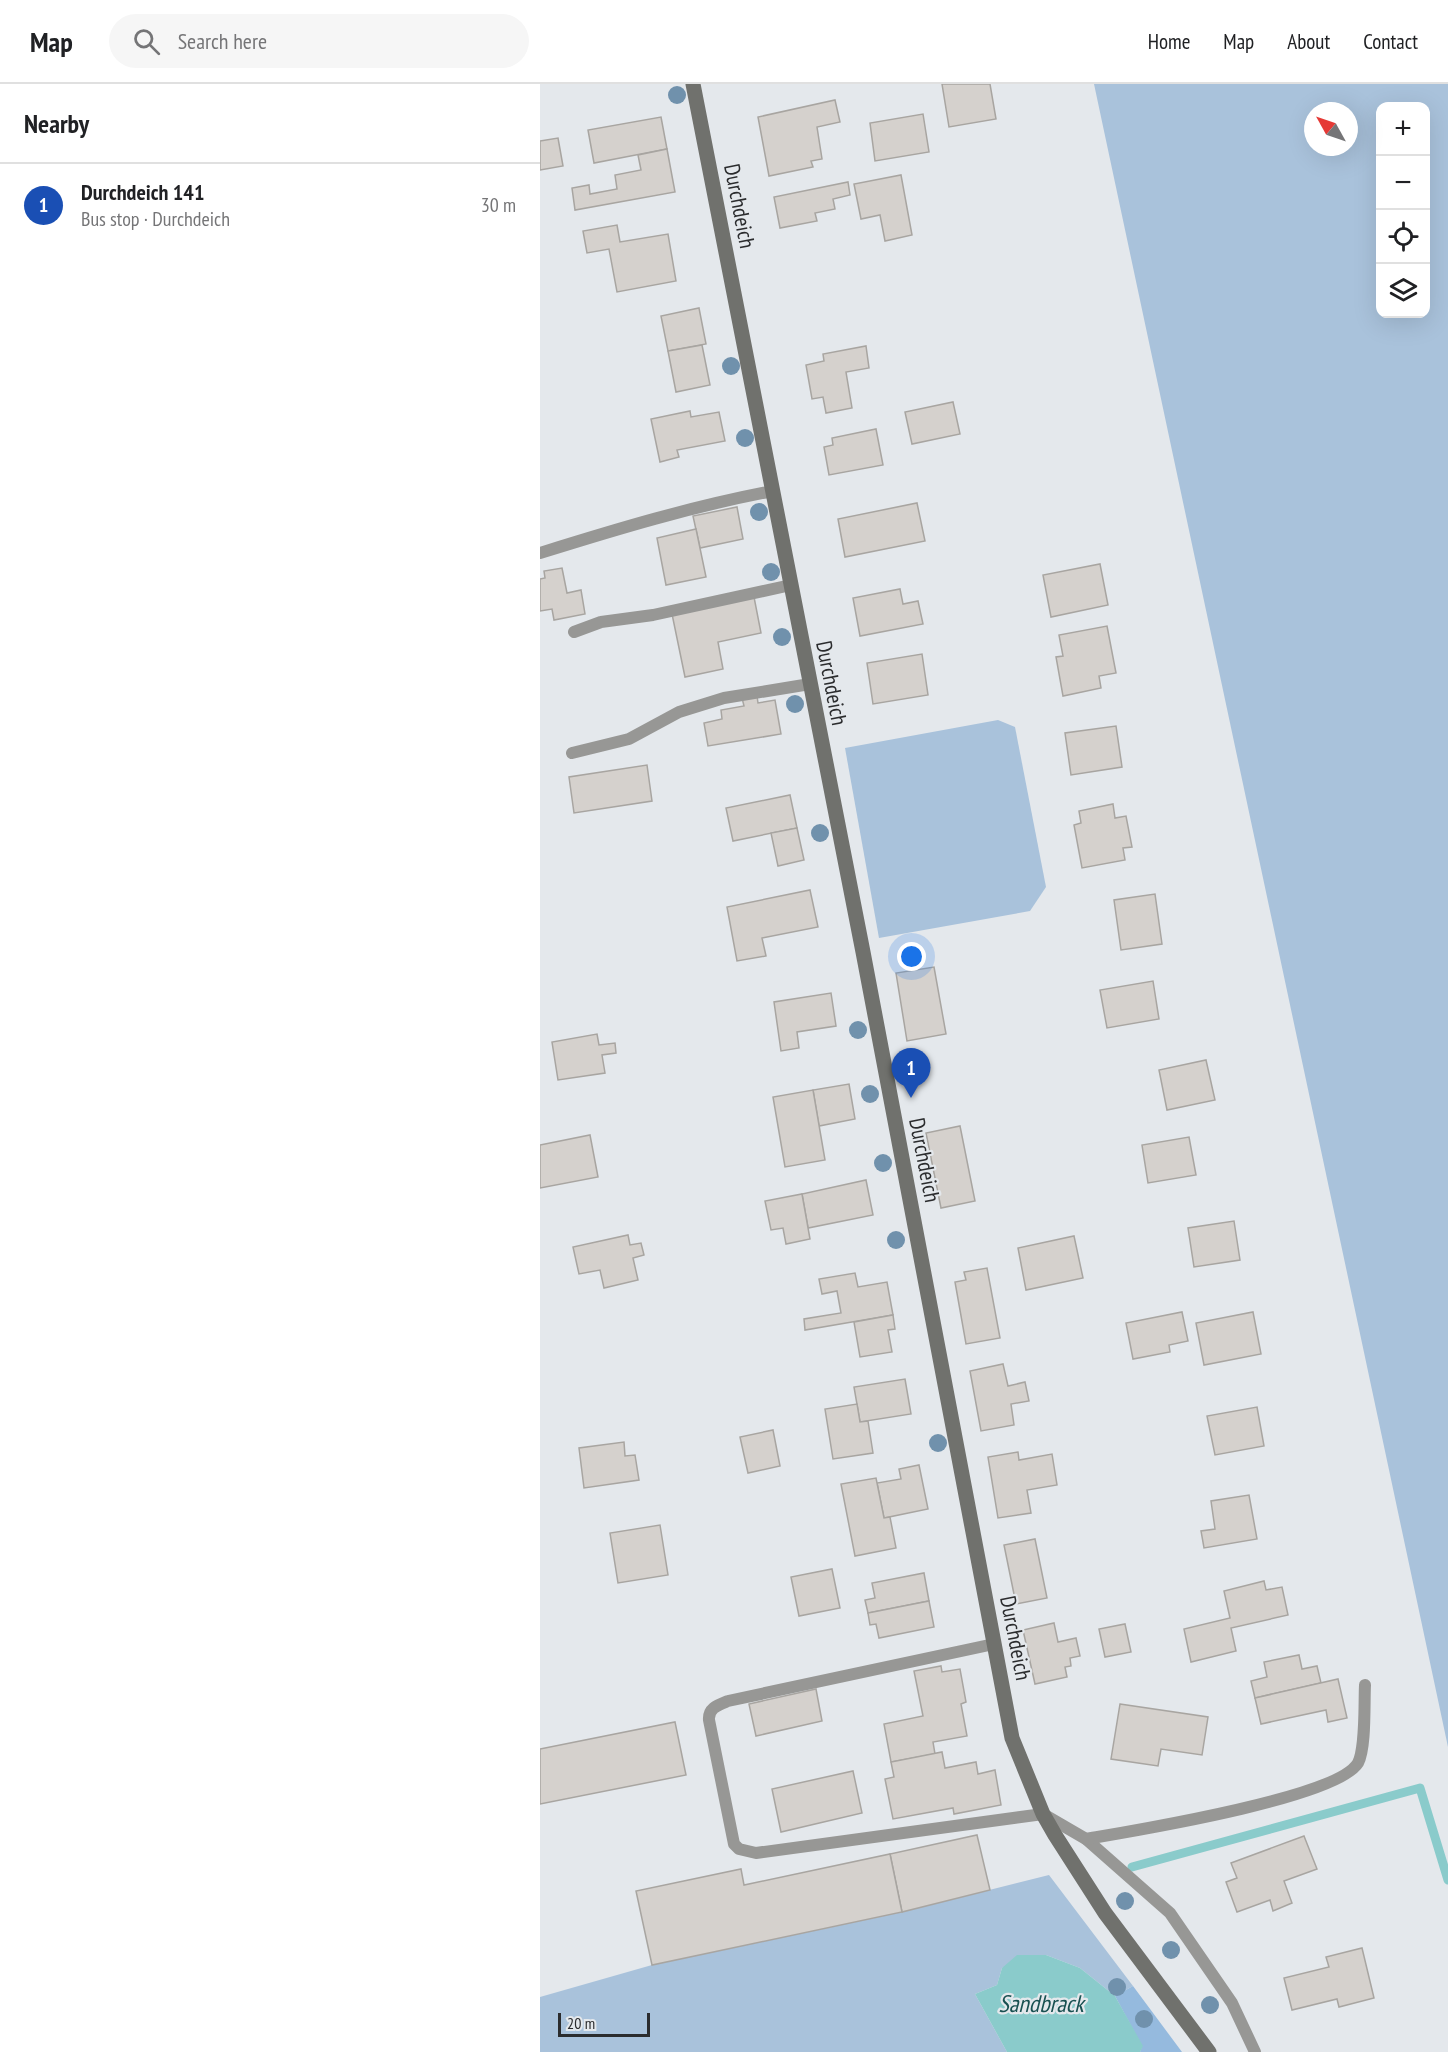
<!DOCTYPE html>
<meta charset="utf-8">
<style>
:root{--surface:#fff;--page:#f6f6f6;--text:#202124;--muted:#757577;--line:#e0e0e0;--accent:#1a73e8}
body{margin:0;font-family:"PT Sans Narrow",sans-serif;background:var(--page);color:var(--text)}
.controls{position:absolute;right:18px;top:18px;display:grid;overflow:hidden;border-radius:12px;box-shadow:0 6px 24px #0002}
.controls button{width:54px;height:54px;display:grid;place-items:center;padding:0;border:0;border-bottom:2px solid var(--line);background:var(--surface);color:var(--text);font:30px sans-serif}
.compass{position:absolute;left:764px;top:18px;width:54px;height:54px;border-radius:50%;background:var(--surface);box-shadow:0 6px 24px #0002;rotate:310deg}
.scale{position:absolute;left:18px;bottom:15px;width:92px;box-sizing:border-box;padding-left:6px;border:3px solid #2b2c2e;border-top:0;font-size:16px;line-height:21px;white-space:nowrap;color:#2b2c2e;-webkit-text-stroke:4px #e4e8ec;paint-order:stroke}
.you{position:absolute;left:372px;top:873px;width:21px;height:21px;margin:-15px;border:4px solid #fff;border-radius:50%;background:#1a73e8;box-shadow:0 0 0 9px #1a73e833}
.badge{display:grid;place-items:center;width:39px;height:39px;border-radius:50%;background:var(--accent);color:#fff;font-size:20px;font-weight:700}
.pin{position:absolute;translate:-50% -50px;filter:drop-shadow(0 2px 3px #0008)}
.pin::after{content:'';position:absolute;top:32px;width:21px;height:18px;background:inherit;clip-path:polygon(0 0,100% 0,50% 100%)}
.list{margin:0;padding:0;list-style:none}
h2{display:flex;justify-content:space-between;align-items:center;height:78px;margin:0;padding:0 24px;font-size:26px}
h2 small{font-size:20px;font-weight:400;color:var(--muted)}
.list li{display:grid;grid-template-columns:39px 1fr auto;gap:18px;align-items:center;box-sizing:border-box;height:84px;padding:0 24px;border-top:2px solid var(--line)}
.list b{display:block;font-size:22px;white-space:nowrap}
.list p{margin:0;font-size:20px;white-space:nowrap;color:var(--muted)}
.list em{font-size:20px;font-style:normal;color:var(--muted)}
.icon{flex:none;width:33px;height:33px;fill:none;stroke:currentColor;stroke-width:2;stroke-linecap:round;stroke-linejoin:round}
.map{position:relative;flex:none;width:908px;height:1968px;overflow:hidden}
header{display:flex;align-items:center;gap:36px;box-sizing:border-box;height:84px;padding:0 30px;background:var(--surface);border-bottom:2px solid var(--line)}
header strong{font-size:28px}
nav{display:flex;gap:33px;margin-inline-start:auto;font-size:21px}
.search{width:420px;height:54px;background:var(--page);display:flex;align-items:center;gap:15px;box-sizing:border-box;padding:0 21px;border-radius:33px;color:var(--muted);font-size:22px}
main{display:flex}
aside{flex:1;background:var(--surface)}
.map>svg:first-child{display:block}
.green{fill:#a9c2db;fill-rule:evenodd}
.forest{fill:#95bade}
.water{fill:#8acbcb}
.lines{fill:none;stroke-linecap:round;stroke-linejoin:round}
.stream{stroke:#8acbcb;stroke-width:9}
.building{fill:#d5d1cd;stroke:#a8a5a1;stroke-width:1.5}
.lane{stroke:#979795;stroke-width:12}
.secondary{stroke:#70716d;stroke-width:15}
.tree{fill:#7091ac}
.labels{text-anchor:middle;stroke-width:4.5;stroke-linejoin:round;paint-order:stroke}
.street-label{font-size:22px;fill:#2b2c2e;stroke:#e4e8ec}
.water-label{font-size:24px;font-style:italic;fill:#195152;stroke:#e4e8ec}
</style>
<header>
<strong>Map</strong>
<div class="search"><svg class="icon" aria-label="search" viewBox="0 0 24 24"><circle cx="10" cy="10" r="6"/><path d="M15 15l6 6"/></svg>Search here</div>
<nav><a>Home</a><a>Map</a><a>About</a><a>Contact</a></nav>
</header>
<main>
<aside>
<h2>Nearby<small></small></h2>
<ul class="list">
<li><span class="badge" style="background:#1a4fb4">1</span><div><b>Durchdeich 141</b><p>Bus stop · Durchdeich</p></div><em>30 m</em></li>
</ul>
</aside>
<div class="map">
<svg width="908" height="1968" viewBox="0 0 908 1968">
<rect width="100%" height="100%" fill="#e4e8ec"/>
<g class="green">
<path d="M554,0H908V1663ZM886,22V230H840V22ZM773,27H809V63H773Z"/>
<path d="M458,636L475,643L506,803L490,827L339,854L305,664Z"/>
<path d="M509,1791L593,1902L575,1912L540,1884L506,1871L462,1884L457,1901L435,1910L467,1968H0V1913L112,1881L362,1828Z"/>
</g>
<path class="forest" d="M593,1902L642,1968H600L602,1962L575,1912Z"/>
<path class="water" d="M477,1871H506L540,1884L575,1912L603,1962L600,1968H467L435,1910L457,1901L462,1884Z"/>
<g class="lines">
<path class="stream" d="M592,1783L880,1704L908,1796"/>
</g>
<g class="building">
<path d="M402,0H450L456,35L409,43Z"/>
<path d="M295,16L300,38L277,43L282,75L271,77L273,83L229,92L218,33Z"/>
<path d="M383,30L389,68L335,77L330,39Z"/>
<path d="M121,33L127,65L54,79L48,46Z"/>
<path d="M18,54L23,82L0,86V57Z"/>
<path d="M127,65L135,108L35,126L32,104L49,101L50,110L77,105L75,91L101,86L98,71Z"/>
<path d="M361,91L372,151L345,157L340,131L321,135L314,100Z"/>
<path d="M308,98L310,111L293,115L295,125L275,129L277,137L240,144L234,113Z"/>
<path d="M77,141L80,158L128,150L136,197L77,208L69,165L47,169L43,147Z"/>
<path d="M159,224L166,260L128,267L121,232Z"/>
<path d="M162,261L170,301L136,308L128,267Z"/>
<path d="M326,262L329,284L306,288L312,324L286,329L283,313L272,315L266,281L284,277L283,270Z"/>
<path d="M413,318L420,350L372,360L365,328Z"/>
<path d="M150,327L151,333L179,328L185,357L137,366L139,373L120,378L111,335Z"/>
<path d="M336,345L343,381L289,391L284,363L293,361L292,354Z"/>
<path d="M377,419L385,457L305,473L298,435Z"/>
<path d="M197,423L203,455L160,464L153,432Z"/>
<path d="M156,445L166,493L126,501L117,454Z"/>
<path d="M560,480L568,521L511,533L503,491Z"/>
<path d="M22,484L27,509L41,506L45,530L14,536L12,525L0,527V495L5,494L4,487Z"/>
<path d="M360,505L363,520L378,517L383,540L320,552L313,514Z"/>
<path d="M214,513L221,549L178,558L183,585L145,593L132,530Z"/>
<path d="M567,542L576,589L559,592L561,604L523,612L516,573L523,572L519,551Z"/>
<path d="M382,570L388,611L333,620L327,579Z"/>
<path d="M217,612L218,619L235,616L241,650L168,662L164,639L182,635L181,626L204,622L202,614Z"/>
<path d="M576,642L582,683L531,691L525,649Z"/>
<path d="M107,681L112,717L34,729L29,693Z"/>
<path d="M250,711L257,744L193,757L186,724Z"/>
<path d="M573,720L575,734L586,732L592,763L583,764L585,776L542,784L534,741L541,739L539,727Z"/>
<path d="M257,744L264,776L238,782L231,749Z"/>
<path d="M270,806L278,843L222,854L226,872L197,877L187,823Z"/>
<path d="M615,810L622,860L581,866L574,816Z"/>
<path d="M394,883L406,950L367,957L356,889Z"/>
<path d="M613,897L619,935L567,944L560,906Z"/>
<path d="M291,909L296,942L257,948L259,964L241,967L234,918Z"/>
<path d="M57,950L59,961L75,959L76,969L62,971L65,989L18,996L12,958Z"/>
<path d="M666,976L675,1016L627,1026L619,986Z"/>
<path d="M309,1000L315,1035L279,1042L273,1006Z"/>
<path d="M273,1006L285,1076L245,1083L233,1013Z"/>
<path d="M420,1042L435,1117L401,1124L386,1049Z"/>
<path d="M50,1051L58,1093L0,1104V1061Z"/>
<path d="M649,1053L656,1091L608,1099L602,1061Z"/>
<path d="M326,1096L333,1131L268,1144L262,1110Z"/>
<path d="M262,1110L270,1155L246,1160L243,1144L231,1146L225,1117Z"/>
<path d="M694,1137L700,1176L654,1183L648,1144Z"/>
<path d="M88,1151L90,1161L101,1159L104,1171L93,1174L98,1196L64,1204L60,1186L39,1190L33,1163Z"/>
<path d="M534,1152L543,1194L486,1206L478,1164Z"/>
<path d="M447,1184L460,1254L426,1260L415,1198L426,1196L424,1188Z"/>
<path d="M315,1189L318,1203L347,1198L353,1231L265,1246L264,1235L301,1229L297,1207L282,1210L279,1195Z"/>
<path d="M642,1228L648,1257L629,1261L630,1268L593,1275L586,1239Z"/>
<path d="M713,1228L721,1270L664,1281L656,1239Z"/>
<path d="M353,1231L355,1245L348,1246L352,1268L320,1273L314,1238Z"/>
<path d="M463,1280L468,1302L485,1298L489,1317L471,1320L474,1341L441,1347L430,1287Z"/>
<path d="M365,1295L371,1330L320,1338L314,1303Z"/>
<path d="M317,1320L320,1338L328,1337L333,1369L293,1375L285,1325Z"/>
<path d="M717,1323L724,1362L675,1371L667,1332Z"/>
<path d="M233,1346L240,1382L208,1389L200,1353Z"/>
<path d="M84,1358L85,1372L95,1371L99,1396L44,1404L39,1364Z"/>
<path d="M478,1368L479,1376L512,1370L517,1401L487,1406L491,1429L458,1434L448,1373Z"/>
<path d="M379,1381L388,1425L344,1434L337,1399L361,1395L359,1385Z"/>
<path d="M336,1394L344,1434L350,1433L356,1464L315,1472L301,1400Z"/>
<path d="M709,1411L717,1455L664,1464L661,1447L675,1445L671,1417Z"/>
<path d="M120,1441L128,1491L78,1499L70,1449Z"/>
<path d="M495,1455L507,1514L476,1520L464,1461Z"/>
<path d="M292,1485L300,1524L259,1532L251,1493Z"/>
<path d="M384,1489L389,1517L328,1529L325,1516L335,1514L332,1499Z"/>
<path d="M724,1497L726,1506L742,1503L748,1531L691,1544L696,1567L651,1578L644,1545L690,1534L684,1507Z"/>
<path d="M389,1517L394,1543L339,1554L336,1540L330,1541L328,1529Z"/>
<path d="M514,1539L518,1558L536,1554L540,1572L530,1574L531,1582L525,1583L527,1593L495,1600L483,1546Z"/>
<path d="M585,1540L591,1568L565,1573L559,1545Z"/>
<path d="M759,1571L762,1585L777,1582L781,1599L715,1614L711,1597L727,1593L724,1578Z"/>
<path d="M401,1582L402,1588L420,1585L426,1618L421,1620L427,1652L393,1658L395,1670L351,1678L344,1640L383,1632L374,1587Z"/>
<path d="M798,1595L807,1634L788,1638L786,1626L721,1640L715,1614Z"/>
<path d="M276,1605L282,1637L216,1652L209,1620Z"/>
<path d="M580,1620L668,1633L662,1671L621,1665L618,1682L571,1675Z"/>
<path d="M135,1638L146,1691L0,1720V1665Z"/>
<path d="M402,1668L405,1684L436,1678L438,1690L455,1686L461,1721L414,1730L413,1724L353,1735L345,1695L354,1693L351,1678Z"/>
<path d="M313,1687L322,1729L241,1748L232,1705Z"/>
<path d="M437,1751L450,1806L362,1828L350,1770Z"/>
<path d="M764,1752L777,1785L744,1797L752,1819L733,1827L730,1816L697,1828L686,1798L697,1794L691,1779Z"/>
<path d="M350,1770L362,1828L112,1881L96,1807L201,1785L204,1801Z"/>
<path d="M822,1864L834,1914L799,1923L797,1915L752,1926L744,1894L789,1883L786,1873Z"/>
</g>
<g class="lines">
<g class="lane">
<path d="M0,469C77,445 153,422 233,407"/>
<path d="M34,548L61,538L113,531L251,501"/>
<path d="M32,669L89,655L139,628L184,614L270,600"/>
<path d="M454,1560L188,1617C178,1621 168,1624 169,1636L194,1760L199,1765L216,1769L503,1730L546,1755L630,1829L692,1919L715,1968"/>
<path d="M546,1755C592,1747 797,1714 818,1679C826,1664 824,1620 825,1601"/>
</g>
<path class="secondary" d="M153,0L323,868L472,1654L503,1730L515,1751L565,1829L669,1968"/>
</g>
<g class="tree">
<circle cx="137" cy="11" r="9"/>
<circle cx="191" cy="282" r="9"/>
<circle cx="205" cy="354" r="9"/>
<circle cx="219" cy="428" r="9"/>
<circle cx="231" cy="488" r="9"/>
<circle cx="242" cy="553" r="9"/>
<circle cx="255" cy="620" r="9"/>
<circle cx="280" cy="749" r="9"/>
<circle cx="318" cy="946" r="9"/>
<circle cx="330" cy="1010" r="9"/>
<circle cx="343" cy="1079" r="9"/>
<circle cx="356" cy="1156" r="9"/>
<circle cx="398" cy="1359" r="9"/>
<circle cx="585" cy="1817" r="9"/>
<circle cx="631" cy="1866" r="9"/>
<circle cx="577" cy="1903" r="9"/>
<circle cx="670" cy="1921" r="9"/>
<circle cx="604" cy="1935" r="9"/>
</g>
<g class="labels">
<g class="street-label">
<text transform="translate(200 122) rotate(79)" y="8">Durchdeich</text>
<text transform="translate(292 599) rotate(79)" y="8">Durchdeich</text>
<text transform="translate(385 1076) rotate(79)" y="8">Durchdeich</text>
<text transform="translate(476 1554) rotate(79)" y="8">Durchdeich</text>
</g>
<g class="water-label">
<text x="501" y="1928">Sandbrack</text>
</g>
</g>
</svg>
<div class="controls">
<button>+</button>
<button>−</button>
<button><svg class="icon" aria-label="locate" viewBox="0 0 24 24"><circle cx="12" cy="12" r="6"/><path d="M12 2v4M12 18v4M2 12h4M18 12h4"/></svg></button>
<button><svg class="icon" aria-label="layers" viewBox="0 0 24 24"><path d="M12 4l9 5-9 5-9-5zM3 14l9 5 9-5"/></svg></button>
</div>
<svg class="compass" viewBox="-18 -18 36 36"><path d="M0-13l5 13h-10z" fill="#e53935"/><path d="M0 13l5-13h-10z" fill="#757577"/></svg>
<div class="scale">20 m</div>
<div class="you"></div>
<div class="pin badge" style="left:371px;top:1014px;background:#1a4fb4">1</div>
</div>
</main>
